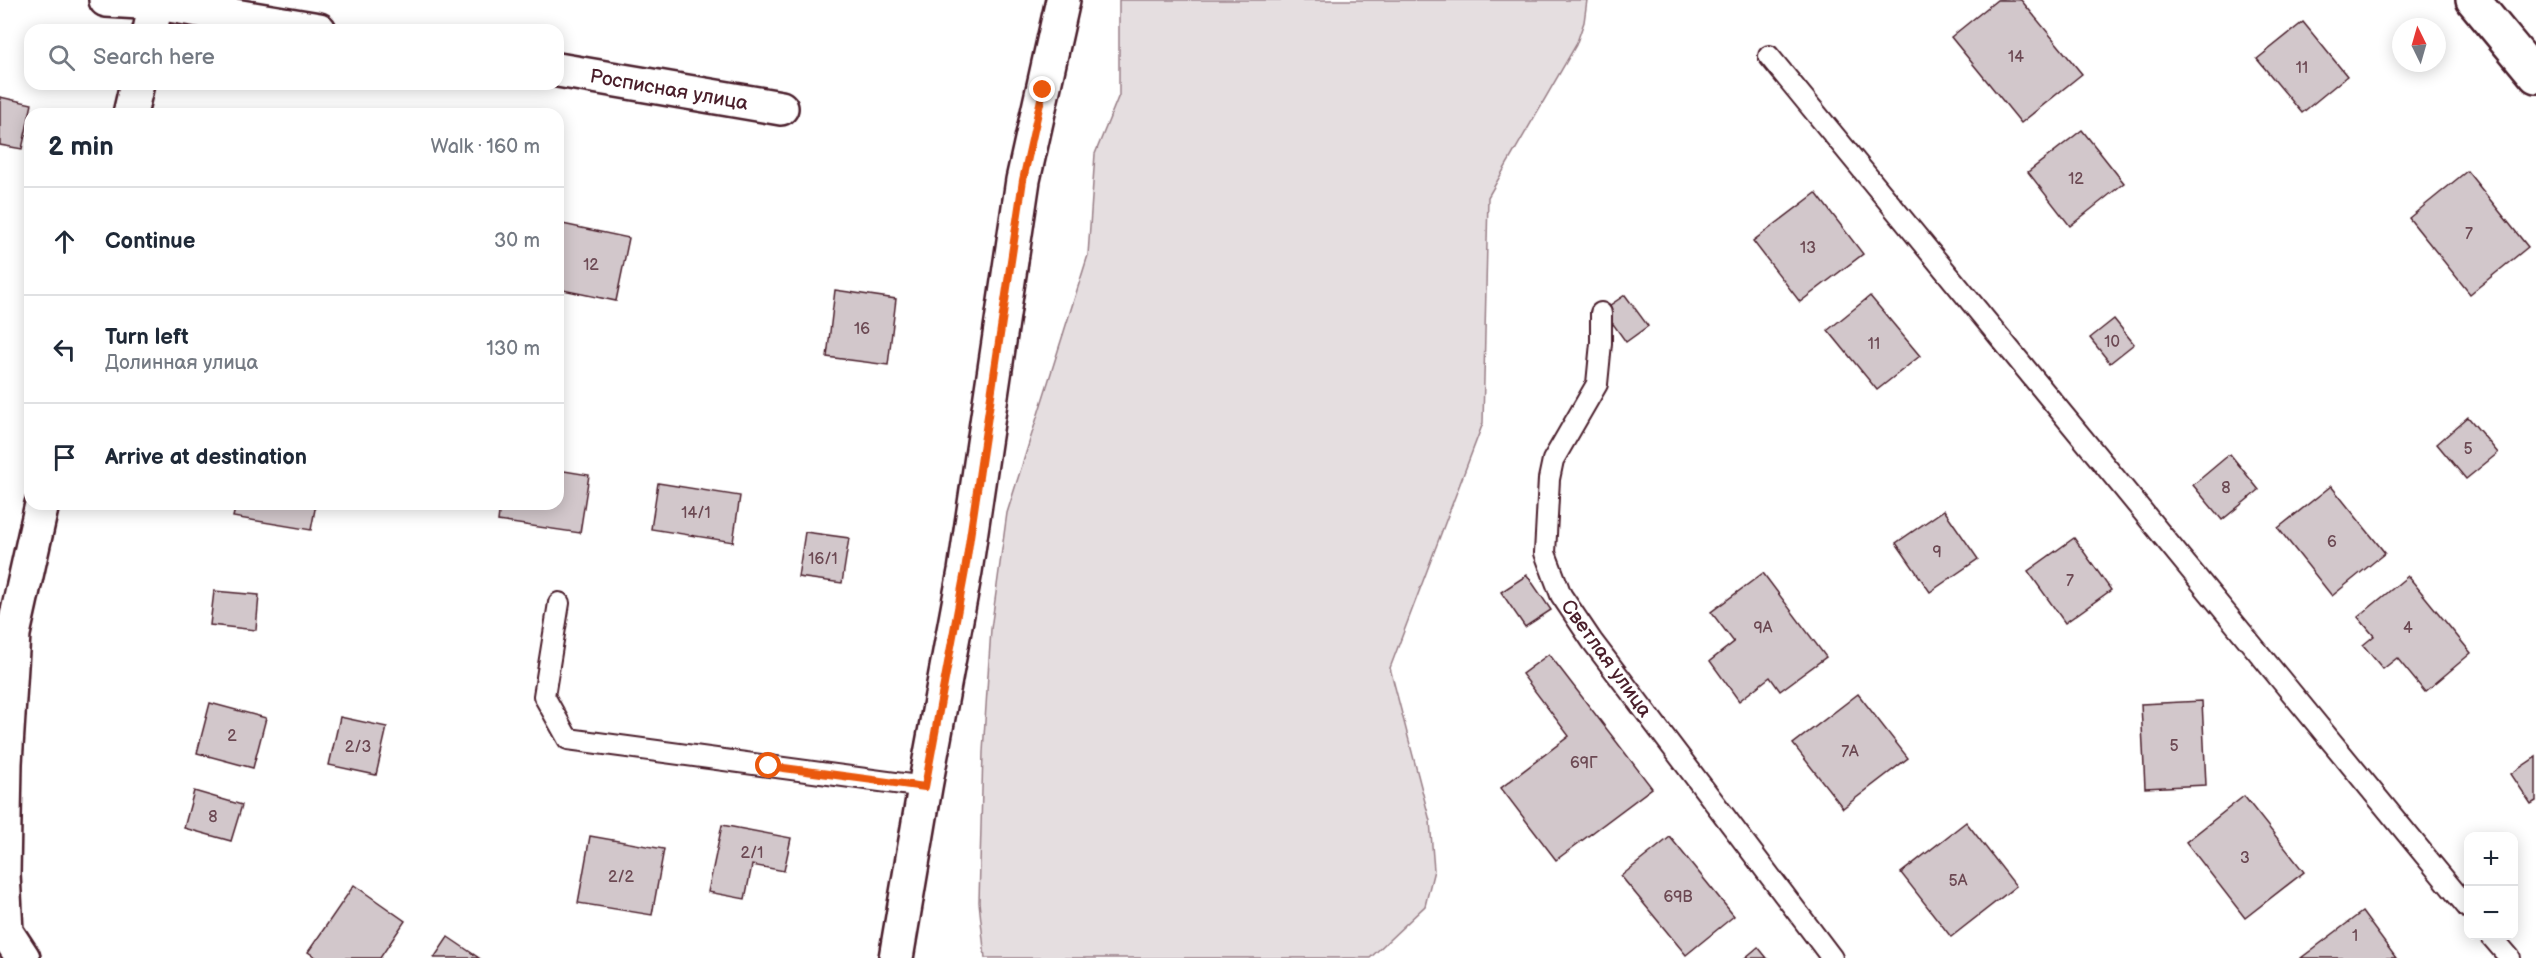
<!DOCTYPE html>
<meta charset="utf-8">
<style>
:root{--surface:#fff;--page:#f6f6f7;--text:#1f2937;--muted:#747a83;--line:#e0e1e3}
body{margin:0;font-family:"Balsamiq Sans",sans-serif;background:var(--page);color:var(--text)}
.controls{position:absolute;right:18px;bottom:18px;display:grid;overflow:hidden;border-radius:12px;box-shadow:0 3px 15px #0003}
.controls button{width:54px;height:54px;display:grid;place-items:center;padding:0;border:0;border-bottom:2px solid var(--line);background:var(--surface);color:var(--text);font:30px sans-serif}
.compass{position:absolute;left:2392px;top:18px;width:54px;height:54px;border-radius:50%;background:var(--surface);box-shadow:0 3px 15px #0003;rotate:355deg}
.stop{position:absolute;width:18px;height:18px;margin:-14px;border:4px solid #ea580c;border-radius:50%;background:#fff}
.stop.end{background:#ea580c;border-color:#fff;box-shadow:0 2px 6px #0008}
.list{margin:0;padding:0;list-style:none}
h2{display:flex;justify-content:space-between;align-items:center;height:78px;margin:0;padding:0 24px;font-size:26px}
h2 small{font-size:20px;font-weight:400;color:var(--muted)}
.list li{display:grid;grid-template-columns:39px 1fr auto;gap:18px;align-items:center;box-sizing:border-box;height:108px;padding:0 24px;border-top:2px solid var(--line)}
.list b{display:block;font-size:22px;white-space:nowrap}
.list p{margin:0;font-size:20px;white-space:nowrap;color:var(--muted)}
.list em{font-size:20px;font-style:normal;color:var(--muted)}
.icon{flex:none;width:33px;height:33px;fill:none;stroke:currentColor;stroke-width:2;stroke-linecap:round;stroke-linejoin:round}
.map{position:relative;flex:none;width:2536px;height:958px;overflow:hidden}
.search{position:absolute;background:var(--surface);box-shadow:0 3px 15px #0003;left:24px;top:24px;width:540px;height:66px;display:flex;align-items:center;gap:15px;box-sizing:border-box;padding:0 21px;border-radius:18px;color:var(--muted);font-size:22px}
.panel{position:absolute;background:var(--surface);box-shadow:0 3px 15px #0003;left:24px;top:108px;width:540px;height:402px;border-radius:18px}
.map>svg:first-child{display:block}
.green{fill:#e5dee0;stroke:#987e86;stroke-width:1.5}
.building{fill:#d2c7cb;stroke:#4a1f2b;stroke-width:1.5}
.lines{fill:none;stroke-linecap:round;stroke-linejoin:round}
.lane-casing{stroke:#4a1f2b;stroke-width:24}
.street-casing{stroke:#4a1f2b;stroke-width:38}
.lane{stroke:#fff;stroke-width:20}
.street{stroke:#fff;stroke-width:33}
.route{stroke:#ea580c;stroke-width:8}
.labels{text-anchor:middle;stroke-width:4.5;stroke-linejoin:round;paint-order:stroke}
.number-label{font-size:16px;fill:#6c4953}
.street-label{font-size:20px;fill:#4a1f2b;stroke:#fff}
</style>
<div class="map">
<svg width="2536" height="958" viewBox="0 0 2536 958">
<rect width="100%" height="100%" fill="#fff"/>
<filter id="ink" filterUnits="userSpaceOnUse"><feTurbulence type="fractalNoise" baseFrequency=".0167" numOctaves="2"/><feDisplacementMap in="SourceGraphic" scale="12" xChannelSelector="R" yChannelSelector="G"/><feConvolveMatrix kernelMatrix="1 2 1 2 8 2 1 2 1" color-interpolation-filters="sRGB"/></filter>
<g filter="url(#ink)">
<path class="green" d="M1119,0H1587L1584,22L1576,45L1488,197L1483,423L1390,668L1430,821L1434,870L1425,906L1370,958H985L979,902L983,752L991,629L1007,513L1088,255L1095,154L1119,95Z"/>
<g class="building">
<path d="M1997,0H2021L2082,74L2021,123L1951,37Z"/>
<path d="M2303,22L2347,76L2302,113L2257,59Z"/>
<path d="M0,97L32,104L22,149L0,145Z"/>
<path d="M2082,130L2124,183L2070,226L2028,172Z"/>
<path d="M2467,171L2528,247L2470,294L2409,218Z"/>
<path d="M1816,193L1863,254L1800,302L1753,241Z"/>
<path d="M558,223L629,238L616,301L558,289Z"/>
<path d="M835,290L896,299L888,365L827,357Z"/>
<path d="M1625,295L1648,326L1626,342L1603,310Z"/>
<path d="M1870,296L1920,356L1877,390L1828,330Z"/>
<path d="M2114,319L2134,344L2110,363L2090,338Z"/>
<path d="M2468,417L2498,453L2466,479L2437,444Z"/>
<path d="M2230,454L2259,490L2222,520L2193,485Z"/>
<path d="M558,470L589,475L580,533L498,521L500,504H558Z"/>
<path d="M658,483L740,496L733,542L651,529Z"/>
<path d="M2331,486L2385,553L2332,596L2278,528Z"/>
<path d="M236,504H316L311,530L233,517Z"/>
<path d="M1944,510L1978,559L1930,592L1896,543Z"/>
<path d="M805,532L849,538L842,583L798,577Z"/>
<path d="M2074,538L2111,590L2065,623L2028,571Z"/>
<path d="M1763,573L1826,657L1780,691L1770,677L1739,701L1710,661L1734,642L1711,612Z"/>
<path d="M1527,575L1551,610L1525,627L1501,592Z"/>
<path d="M2408,576L2471,653L2425,692L2397,658L2383,669L2363,645L2374,636L2358,617Z"/>
<path d="M214,591L259,595L256,630L210,625Z"/>
<path d="M1549,654L1652,788L1556,860L1501,788L1569,736L1522,674Z"/>
<path d="M1858,694L1908,758L1843,808L1793,744Z"/>
<path d="M2202,701L2206,785L2145,788L2141,704Z"/>
<path d="M210,703L266,718L253,768L197,753Z"/>
<path d="M340,717L387,727L376,775L329,765Z"/>
<path d="M2536,757V801L2531,804L2511,774Z"/>
<path d="M194,791L242,805L231,841L184,828Z"/>
<path d="M2244,796L2304,872L2245,918L2186,842Z"/>
<path d="M1966,822L2016,886L1951,937L1901,873Z"/>
<path d="M722,825L791,838L784,871L752,865L745,899L708,892Z"/>
<path d="M590,836L664,849L652,915L578,903Z"/>
<path d="M1670,837L1734,916L1686,955L1621,876Z"/>
<path d="M354,885L405,921L380,958H317L308,952Z"/>
<path d="M2362,912L2396,958H2301Z"/>
<path d="M448,937L479,958H434Z"/>
<path d="M1758,947L1767,958H1745Z"/>
</g>
<g class="lines">
<g class="lane-casing">
<g id="lane">
<path d="M1769,56L2468,908"/>
<path d="M1601,313V343L1597,384L1553,460L1549,479L1545,553L1561,595L1592,641L1832,958"/>
<path d="M559,603L544,696L568,739L925,787"/>
<path d="M2491,936L2510,958"/>
</g>
</g>
<g class="street-casing">
<g id="street">
<path d="M106,0L157,3L319,30"/>
<path d="M2473,0L2536,76"/>
<path d="M150,30L157,0"/>
<path d="M558,70L781,108"/>
<path d="M130,114L137,84"/>
<path d="M23,958L6,932L3,874L5,763L13,634L42,504"/>
<path d="M896,958L925,787L965,571L1023,180L1063,0"/>
</g>
</g>
<use href="#lane" class="lane"/>
<use href="#street" class="street"/>
</g>
</g>
<g class="lines" filter="url(#ink)">
<path class="route" d="M769,766L925,787L965,571L1023,180L1043,90"/>
</g>
<g class="labels">
<g class="number-label">
<text x="2016" y="62">14</text>
<text x="2302" y="73">11</text>
<text x="2076" y="184">12</text>
<text x="2469" y="239">7</text>
<text x="1808" y="253">13</text>
<text x="591" y="270">12</text>
<text x="862" y="334">16</text>
<text x="2112" y="347">10</text>
<text x="1874" y="349">11</text>
<text x="2468" y="454">5</text>
<text x="2226" y="493">8</text>
<text x="696" y="518">14/1</text>
<text x="2332" y="547">6</text>
<text x="1937" y="557">9</text>
<text x="823" y="564">16/1</text>
<text x="2070" y="586">7</text>
<text x="1763" y="633">9А</text>
<text x="2408" y="633">4</text>
<text x="232" y="741">2</text>
<text x="2174" y="751">5</text>
<text x="358" y="752">2/3</text>
<text x="1850" y="757">7А</text>
<text x="1584" y="768">69Г</text>
<text x="213" y="822">8</text>
<text x="752" y="858">2/1</text>
<text x="2245" y="863">3</text>
<text x="621" y="882">2/2</text>
<text x="1958" y="886">5А</text>
<text x="1678" y="902">69В</text>
<text x="2355" y="941">1</text>
</g>
<g class="street-label">
<text transform="translate(669 89) rotate(10)" y="7">Росписная улица</text>
<text transform="translate(1607 658) rotate(54)" y="7">Светлая улица</text>
</g>
</g>
</svg>
<div class="controls">
<button>+</button>
<button>−</button>
</div>
<svg class="compass" viewBox="-18 -18 36 36"><path d="M0-13l5 13h-10z" fill="#e53935"/><path d="M0 13l5-13h-10z" fill="#747a83"/></svg>
<div class="stop" style="left:769px;top:766px"></div>
<div class="stop end" style="left:1043px;top:90px"></div>
<div class="search"><svg class="icon" aria-label="search" viewBox="0 0 24 24"><circle cx="10" cy="10" r="6"/><path d="M15 15l6 6"/></svg>Search here</div>
<section class="panel">
<h2>2 min<small>Walk · 160 m</small></h2>
<ul class="list">
<li><svg class="icon" aria-label="ahead" viewBox="0 0 24 24"><path d="M12 20V5M6 11l6-6 6 6"/></svg><div><b>Continue</b></div><em>30 m</em></li>
<li><svg class="icon" aria-label="left" viewBox="0 0 24 24"><path d="M17 20v-9H6M10 6l-5 5 5 5"/></svg><div><b>Turn left</b><p>Долинная улица</p></div><em>130 m</em></li>
<li><svg class="icon" aria-label="arrive" viewBox="0 0 24 24"><path d="M6 21V4h12l-3 4 3 4H6"/></svg><div><b>Arrive at destination</b></div></li>
</ul>
</section>
</div>
